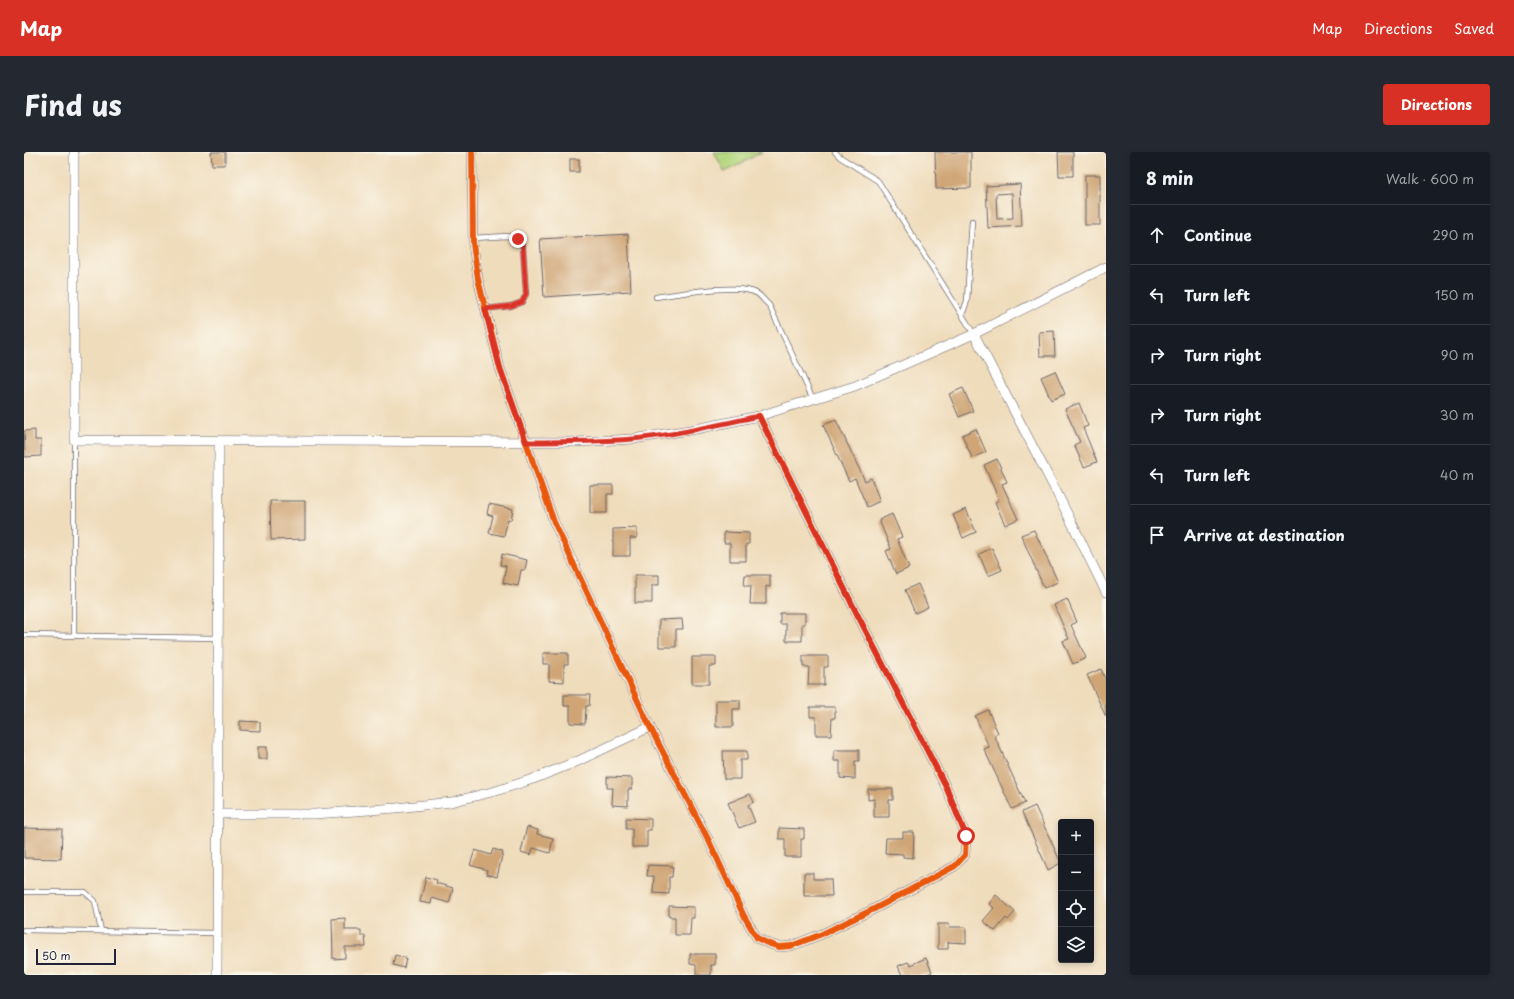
<!DOCTYPE html>
<meta charset="utf-8">
<style>
:root{--surface:#171b24;--page:#242831;--text:#f1f3f6;--muted:#9ea1a6;--line:#363941;--accent:#d93025}
body{margin:0;font-family:"Playpen Sans",sans-serif;background:var(--page);color:var(--text)}
.controls{position:absolute;right:12px;bottom:12px;display:grid;overflow:hidden;border-radius:4px;box-shadow:0 2px 6px #0003}
.controls button{width:36px;height:36px;display:grid;place-items:center;padding:0;border:0;border-bottom:1px solid var(--line);background:var(--surface);color:var(--text);font:20px sans-serif}
.scale{position:absolute;left:12px;bottom:10px;width:80px;box-sizing:border-box;padding-left:4px;border:2px solid #22223b;border-top:0;font-size:11px;line-height:14px;white-space:nowrap;color:#22223b;-webkit-text-stroke:3px #fbf7ec;paint-order:stroke}
.stop{position:absolute;width:12px;height:12px;margin:-9px;border:3px solid #d93025;border-radius:50%;background:#fff}
.stop.end{background:#d93025;border-color:#fff;box-shadow:0 1px 4px #0008}
.list{margin:0;padding:0;list-style:none}
h2{display:flex;justify-content:space-between;align-items:center;height:52px;margin:0;padding:0 16px;font-size:17px}
h2 small{font-size:13px;font-weight:400;color:var(--muted)}
.list li{display:grid;grid-template-columns:26px 1fr auto;gap:12px;align-items:center;box-sizing:border-box;height:60px;padding:0 16px;border-top:1px solid var(--line)}
.list b{display:block;font-size:15px;white-space:nowrap}
.list em{font-size:13px;font-style:normal;color:var(--muted)}
.icon{flex:none;width:22px;height:22px;fill:none;stroke:currentColor;stroke-width:2;stroke-linecap:round;stroke-linejoin:round}
.map{position:relative;flex:none;width:1082px;height:823px;overflow:hidden;border-radius:4px}
header{display:flex;align-items:center;gap:24px;box-sizing:border-box;height:56px;padding:0 20px;background:var(--accent);color:#fff}
header strong{font-size:19px}
nav{display:flex;gap:22px;margin-inline-start:auto;font-size:14px}
.intro{display:flex;align-items:center;justify-content:space-between;box-sizing:border-box;height:96px;padding:0 24px}
h1{margin:0;font-size:28px}
.button{padding:10px 18px;border-radius:4px;background:var(--accent);color:#fff;font-size:14px;font-weight:700}
main{display:flex;gap:24px;padding:0 24px}
aside{flex:1;background:var(--surface);border-radius:4px;box-shadow:0 2px 6px #0003}
.map>svg:first-child{display:block}
.green{fill:#b4d77f;stroke:#6b7c5d}
.building{fill:#cfa576;fill-rule:evenodd}
.lines{fill:none;stroke-linecap:round;stroke-linejoin:round}
.service-casing{stroke:#6a6368;stroke-width:6}
.minor-casing{stroke:#6a6368;stroke-width:10}
.service{stroke:#fff;stroke-width:4.5}
.minor{stroke:#fff;stroke-width:9}
.cycleway-casing{stroke:#fbf7ec;stroke-width:8}
.cycleway{stroke:#e8590c;stroke-width:6}
.route{stroke:#d93025;stroke-width:5}
</style>
<header>
<strong>Map</strong>
<nav><a>Map</a><a>Directions</a><a>Saved</a></nav>
</header>
<div class="intro"><h1>Find us</h1><a class="button">Directions</a></div>
<main>
<div class="map">
<svg width="1082" height="823" viewBox="0 0 1082 823">
<rect width="100%" height="100%" fill="#fbf7ec"/>
<filter id="ink" filterUnits="userSpaceOnUse"><feTurbulence type="fractalNoise" baseFrequency=".025" numOctaves="2"/><feDisplacementMap in="SourceGraphic" scale="8" xChannelSelector="R" yChannelSelector="G"/><feConvolveMatrix kernelMatrix="1 2 1 2 8 2 1 2 1" color-interpolation-filters="sRGB"/></filter>
<filter id="wash" filterUnits="userSpaceOnUse"><feTurbulence type="fractalNoise" baseFrequency=".012" numOctaves="4" result="noise"/><feDisplacementMap in="SourceGraphic" scale="16" xChannelSelector="R" yChannelSelector="G"/><feGaussianBlur stdDeviation="0.9" result="paint"/><feColorMatrix in="noise" values="0 0 0 0 0 0 0 0 0 0 0 0 0 0 0 0 0 1.4 0 .05"/><feComposite in="paint" operator="in"/></filter>
<g filter="url(#wash)">
<rect width="100%" height="100%" fill="#efdcbb"/>
<path class="green" d="M690,0H738L701,20Z"/>
<g id="blocks">
<g class="building">
<path d="M187,0H201V13H188Z"/>
<path d="M911,0H947V36L912,37Z"/>
<path d="M1034,0H1049V24H1035Z"/>
<rect x="546" y="7" width="9" height="13"/>
<rect x="1061" y="23" width="15" height="50"/>
<path d="M996,32L998,74L964,76L962,34ZM988,41L989,66L973,67L972,42Z"/>
<path d="M604,82L607,139L520,145L516,87Z"/>
<path d="M1030,179L1031,204H1016L1015,180Z"/>
<path d="M1031,219L1041,242L1027,248L1017,225Z"/>
<path d="M939,236L949,259L935,265L925,242Z"/>
<path d="M1055,251L1064,274L1059,276L1073,310L1060,315L1050,293L1056,290L1041,257Z"/>
<path d="M812,268L841,329L847,326L856,349L843,355L831,326L825,329L799,273Z"/>
<path d="M952,277L962,300L948,306L938,283Z"/>
<path d="M11,278V288H17V304L1,305L0,279Z"/>
<path d="M973,307L983,330L978,332L994,367L981,373L971,350L975,348L960,313Z"/>
<path d="M566,333H589V342H583V361H566Z"/>
<path d="M246,349H281V387L247,388Z"/>
<path d="M465,352L489,357L487,368L484,367L480,384L465,381L469,364L463,362Z"/>
<path d="M942,357L952,380L939,386L929,363Z"/>
<path d="M868,362L878,385L873,387L885,416L872,422L862,399L867,397L855,368Z"/>
<path d="M613,376V386H606V404H589V377Z"/>
<path d="M1010,378L1034,430L1020,436L997,383Z"/>
<path d="M700,380L725,381V392H722V409H706V391H700Z"/>
<path d="M968,396L978,418L964,424L955,402Z"/>
<path d="M478,402L503,408L501,418H497L494,434L479,431L482,414L476,413Z"/>
<path d="M611,423H635V433H628V451H611Z"/>
<path d="M721,423H746V435L742,434V452H726L727,434H720Z"/>
<path d="M894,432L904,455L891,461L881,438Z"/>
<path d="M1043,447L1053,470L1047,473L1062,506L1049,512L1039,489L1045,487L1030,453Z"/>
<path d="M756,461H781V472H778V489H762V472H756Z"/>
<path d="M658,467L659,477H652V495H635V468Z"/>
<path d="M519,501H544V512H540V530L525,529V512H519Z"/>
<path d="M779,504H804V515H800V533H784L785,515H779Z"/>
<path d="M668,505H692V514H685V532H668Z"/>
<path d="M1077,517L1082,529V565L1063,523Z"/>
<path d="M540,543H566L565,554H562L561,572L546,571V554H540Z"/>
<path d="M692,548H716V557H709V575H692Z"/>
<path d="M786,555H811V566H808L807,583H792V565H786Z"/>
<path d="M964,558L974,581L970,583L1001,651L988,657L960,597L965,595L951,564Z"/>
<path d="M216,569L236,570V579L216,578Z"/>
<rect x="234" y="595" width="9" height="12"/>
<path d="M810,598H835V609H831V627L816,626V609H810Z"/>
<path d="M699,599H723V608H716V627H700Z"/>
<path d="M583,625L608,626V637H604V654L588,653L589,636H583Z"/>
<path d="M844,637H869V648H865V665H850V647L844,648Z"/>
<path d="M726,642L730,650L724,653L731,670L715,676L704,651Z"/>
<path d="M1011,654L1037,711L1024,718L998,660Z"/>
<path d="M602,666L627,667V678H623V695H608V677H602Z"/>
<path d="M503,675L514,678L513,682L529,686L526,701L509,696L507,703L497,700Z"/>
<path d="M0,676L38,677L37,707L0,706Z"/>
<path d="M755,676L780,677V687H777V705H761V687H755Z"/>
<path d="M879,680H890L889,706L879,705V702L861,701L862,686H879Z"/>
<path d="M469,697L479,700L473,725L462,722L463,718L446,713L451,698L467,703Z"/>
<path d="M624,713L649,714L648,725H645V742L629,741L630,724H623Z"/>
<path d="M780,721H789V727H807L808,744H780Z"/>
<path d="M402,725L413,728L412,731L429,736L425,751L408,746L407,752L396,750Z"/>
<path d="M972,743L991,760L984,768L982,766L971,779L959,769L970,756L965,752Z"/>
<path d="M645,754L670,755V766H667L666,783H651V765H645Z"/>
<path d="M321,766V778H337V784H341L342,795H321V806L309,807L308,767Z"/>
<path d="M914,772H925V775H942V791L924,790V797H914Z"/>
<path d="M666,802H691V813H687V823H672V813L666,812Z"/>
<path d="M371,803L382,806L380,816L369,813Z"/>
<path d="M902,806L908,820L901,823H878L874,814L884,810L886,813Z"/>
</g>
</g>
</g>
<g filter="url(#ink)">
<use href="#blocks" fill-opacity="0" stroke="#6a6368" stroke-width="1"/>
<g class="lines">
<g class="service-casing">
<g id="service">
<path d="M811,0L816,5L854,29L950,182"/>
<path d="M449,86L484,84L494,87L499,95L502,142L498,150L487,154L461,157"/>
<path d="M632,145C654,142 716,130 734,142C738,145 741,150 745,153L789,247"/>
<path d="M938,163L943,149L948,69"/>
<path d="M50,288V483"/>
<path d="M0,483L193,486"/>
<path d="M0,740H61L71,749L77,779"/>
<path d="M0,778L193,781"/>
</g>
</g>
<g class="minor-casing">
<g id="minor">
<path d="M50,0V288L553,290L609,287L672,277L735,264L831,234L950,182L1082,115"/>
<path d="M448,0L449,92L454,127L476,216L530,370L626,575L685,689L720,764L733,786L743,791L755,795L767,794L798,782L850,757L931,714L941,703L942,684L923,637L828,452L735,264"/>
<path d="M950,182L1033,341L1082,440"/>
<path d="M193,662H291L372,656L427,650L472,639L509,627L554,609L626,575"/>
<path d="M193,823L195,290"/>
</g>
</g>
<use href="#service" class="service"/>
<use href="#minor" class="minor"/>
<g class="cycleway-casing">
<path id="cycleway" d="M448,0L449,92L454,127L476,216L530,370L626,575L685,689L720,764L733,786L743,791L755,795L767,794L798,782L850,757L931,714L941,703L942,684L923,637L828,452L735,264"/>
</g>
<use href="#cycleway" class="cycleway"/>
</g>
</g>
<g class="lines" filter="url(#ink)">
<path class="route" d="M494,87L499,95L502,142L498,150L487,154L461,157L476,216L502,290C537,290 573,290 609,287C651,283 693,273 735,264L828,452L923,637L942,684"/>
</g>
</svg>
<div class="controls">
<button>+</button>
<button>−</button>
<button><svg class="icon" aria-label="locate" viewBox="0 0 24 24"><circle cx="12" cy="12" r="6"/><path d="M12 2v4M12 18v4M2 12h4M18 12h4"/></svg></button>
<button><svg class="icon" aria-label="layers" viewBox="0 0 24 24"><path d="M12 4l9 5-9 5-9-5zM3 14l9 5 9-5"/></svg></button>
</div>
<div class="scale">50 m</div>
<div class="stop" style="left:942px;top:684px"></div>
<div class="stop end" style="left:494px;top:87px"></div>
</div>
<aside>
<h2>8 min<small>Walk · 600 m</small></h2>
<ul class="list">
<li><svg class="icon" aria-label="ahead" viewBox="0 0 24 24"><path d="M12 20V5M6 11l6-6 6 6"/></svg><div><b>Continue</b></div><em>290 m</em></li>
<li><svg class="icon" aria-label="left" viewBox="0 0 24 24"><path d="M17 20v-9H6M10 6l-5 5 5 5"/></svg><div><b>Turn left</b></div><em>150 m</em></li>
<li><svg class="icon" aria-label="right" viewBox="0 0 24 24"><path d="M7 20v-9h11M14 6l5 5-5 5"/></svg><div><b>Turn right</b></div><em>90 m</em></li>
<li><svg class="icon" aria-label="right" viewBox="0 0 24 24"><path d="M7 20v-9h11M14 6l5 5-5 5"/></svg><div><b>Turn right</b></div><em>30 m</em></li>
<li><svg class="icon" aria-label="left" viewBox="0 0 24 24"><path d="M17 20v-9H6M10 6l-5 5 5 5"/></svg><div><b>Turn left</b></div><em>40 m</em></li>
<li><svg class="icon" aria-label="arrive" viewBox="0 0 24 24"><path d="M6 21V4h12l-3 4 3 4H6"/></svg><div><b>Arrive at destination</b></div></li>
</ul>
</aside>
</main>
